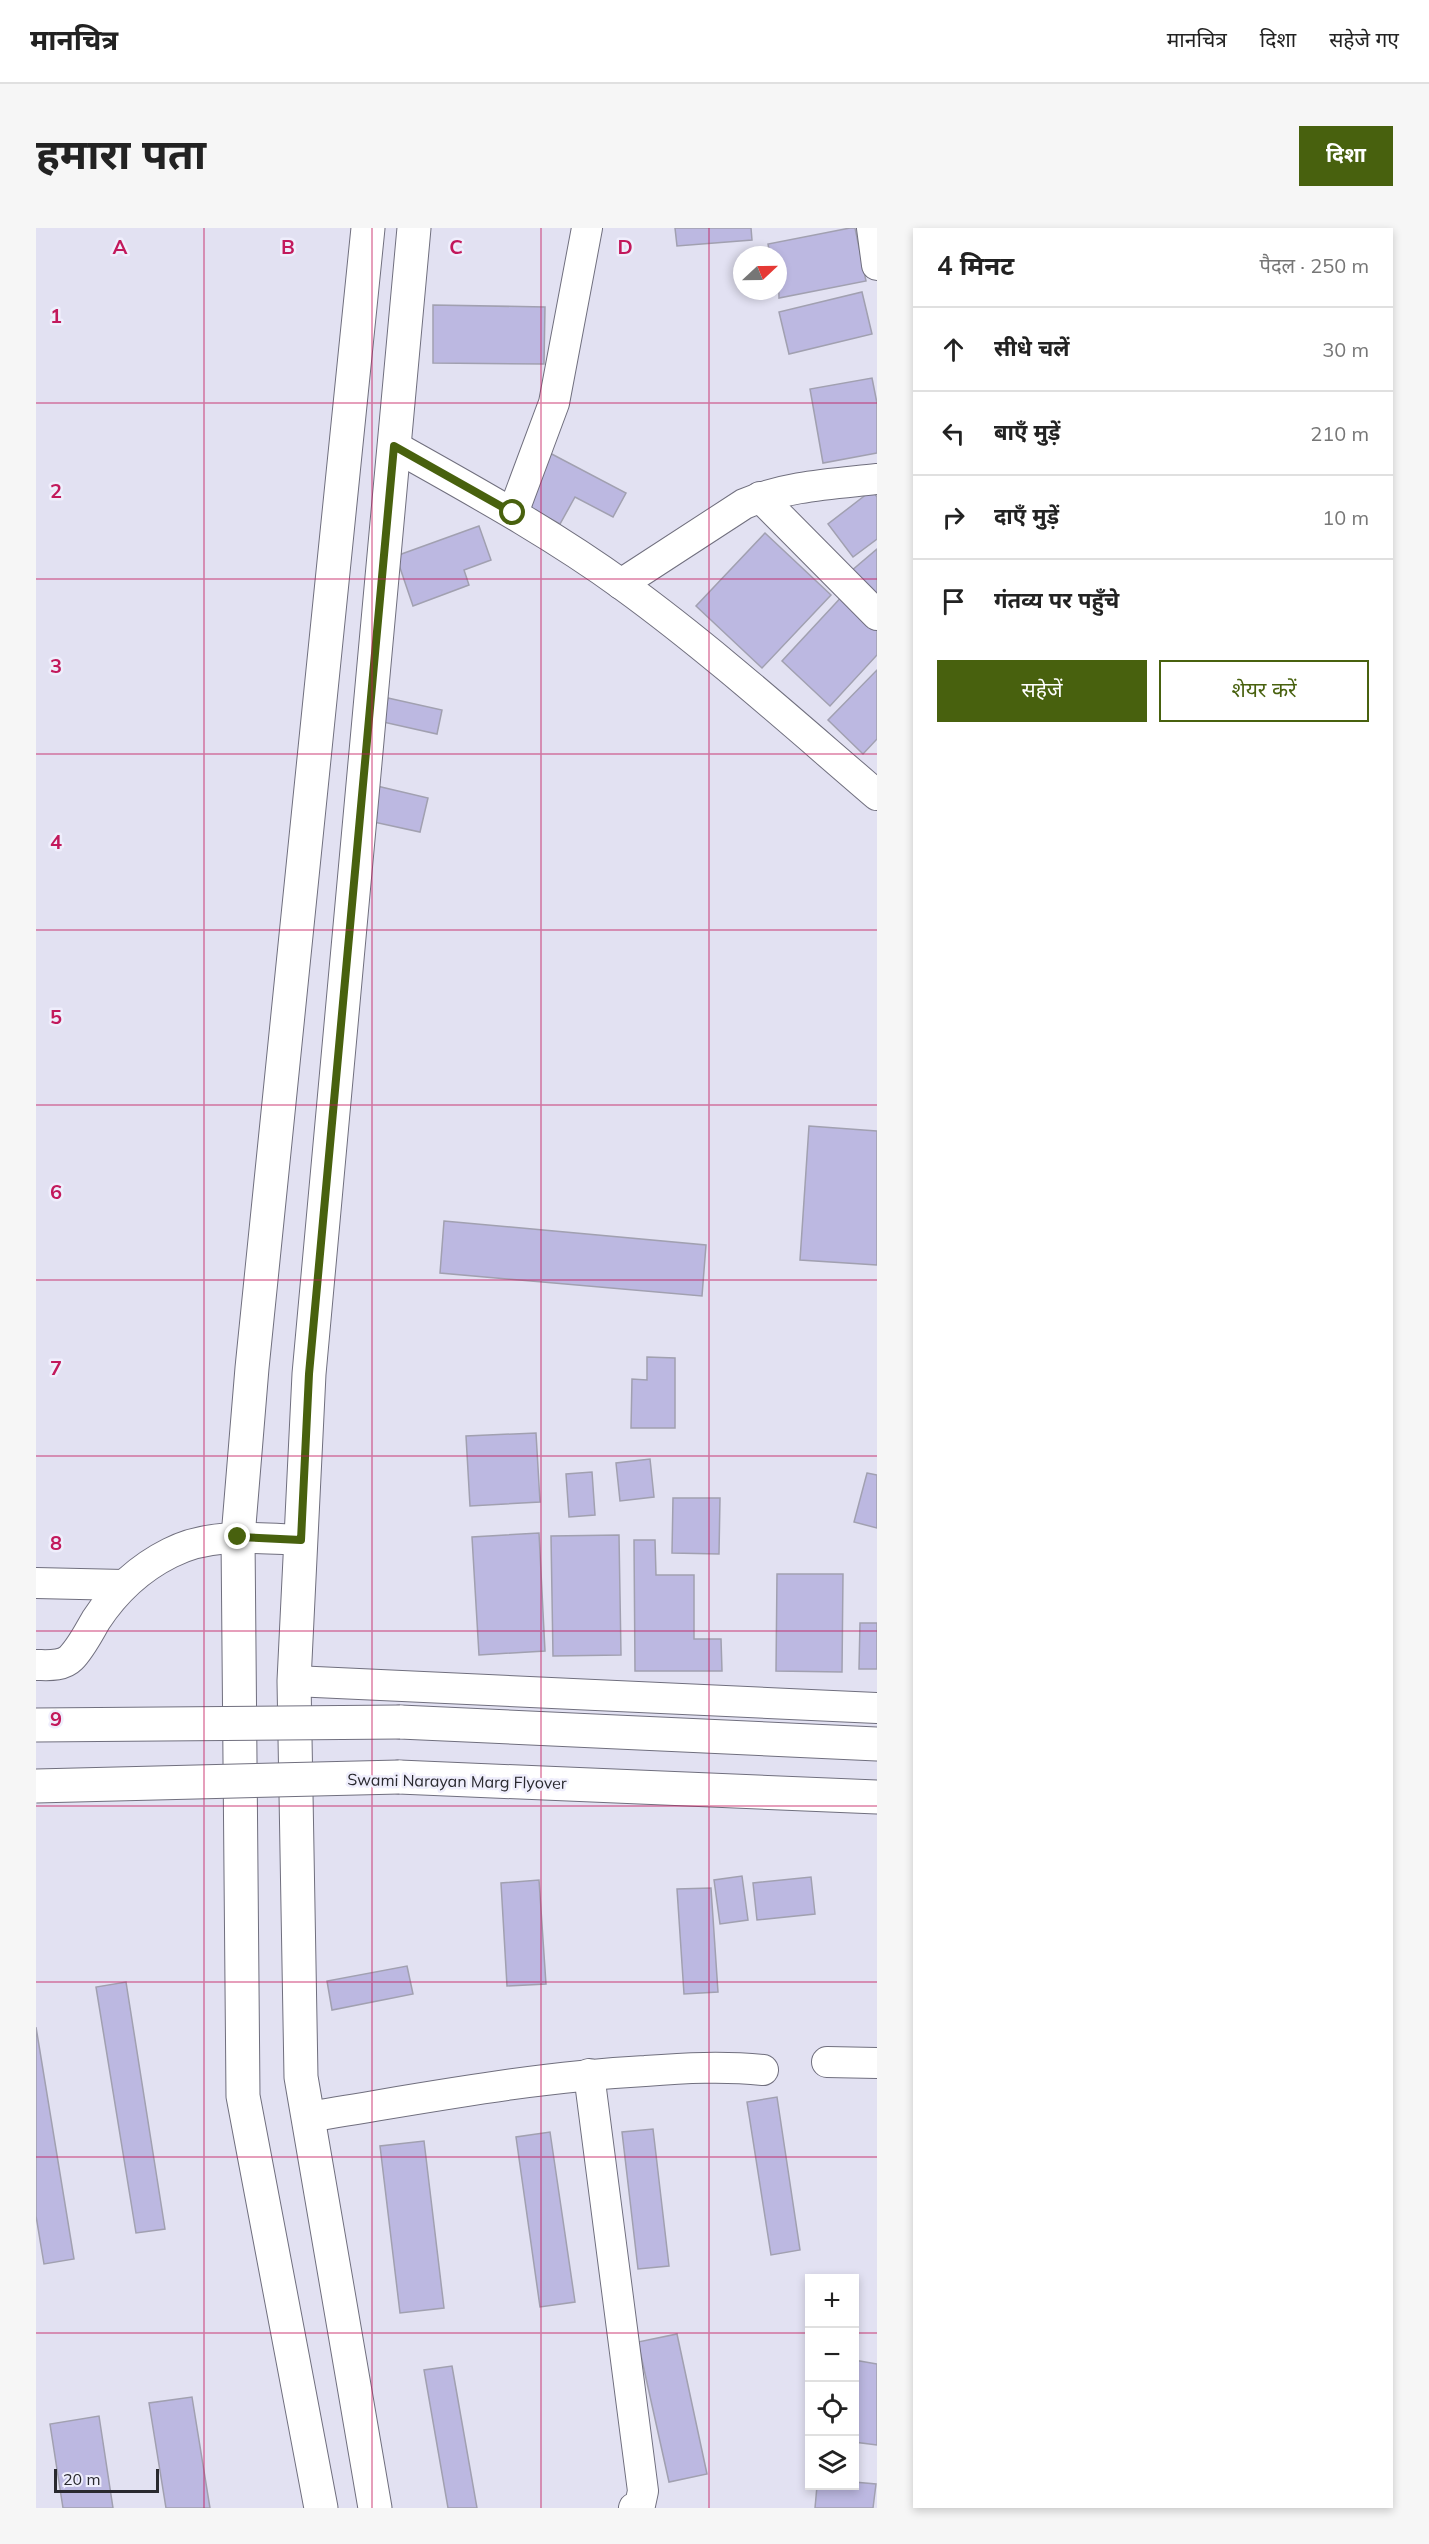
<!DOCTYPE html>
<html lang="hi">
<meta charset="utf-8">
<style>
:root{--surface:#fff;--page:#f6f6f6;--text:#222;--muted:#767676;--line:#e0e0e0;--accent:#48610e}
body{margin:0;font-family:Mulish,"Noto Sans Devanagari",sans-serif;background:var(--page);color:var(--text)}
.controls{position:absolute;right:18px;bottom:18px;display:grid;overflow:hidden;border-radius:0px;box-shadow:0 3px 9px #0003}
.controls button{width:54px;height:54px;display:grid;place-items:center;padding:0;border:0;border-bottom:2px solid var(--line);background:var(--surface);color:var(--text);font:30px sans-serif}
.compass{position:absolute;left:697px;top:18px;width:54px;height:54px;border-radius:50%;background:var(--surface);box-shadow:0 3px 9px #0003;rotate:68deg}
.scale{position:absolute;left:18px;bottom:15px;width:105px;box-sizing:border-box;padding-left:6px;border:3px solid #29292f;border-top:0;font-size:16px;line-height:21px;white-space:nowrap;color:#29292f;-webkit-text-stroke:4px #efeefc;paint-order:stroke}
.stop{position:absolute;width:18px;height:18px;margin:-14px;border:4px solid #48610e;border-radius:50%;background:#fff}
.stop.end{background:#48610e;border-color:#fff;box-shadow:0 2px 6px #0008}
.list{margin:0;padding:0;list-style:none}
h2{display:flex;justify-content:space-between;align-items:center;height:78px;margin:0;padding:0 24px;font-size:26px}
h2 small{font-size:20px;font-weight:400;color:var(--muted)}
.list li{display:grid;grid-template-columns:39px 1fr auto;gap:18px;align-items:center;box-sizing:border-box;height:84px;padding:0 24px;border-top:2px solid var(--line)}
.list b{display:block;font-size:22px;white-space:nowrap}
.list em{font-size:20px;font-style:normal;color:var(--muted)}
.actions{display:flex;gap:12px;padding:18px 24px}
.actions a{flex:1;padding:14px 0;border:2px solid var(--accent);border-radius:0px;text-align:center;font-size:21px;color:var(--accent)}
.actions .main{background:var(--accent);color:#fff}
.icon{flex:none;width:33px;height:33px;fill:none;stroke:currentColor;stroke-width:2;stroke-linecap:round;stroke-linejoin:round}
.map{position:relative;flex:none;width:841px;height:2280px;overflow:hidden;border-radius:0px}
header{display:flex;align-items:center;gap:36px;box-sizing:border-box;height:84px;padding:0 30px;background:var(--surface);border-bottom:2px solid var(--line)}
header strong{font-size:28px}
nav{display:flex;gap:33px;margin-inline-start:auto;font-size:21px}
.intro{display:flex;align-items:center;justify-content:space-between;box-sizing:border-box;height:144px;padding:0 36px}
h1{margin:0;font-size:42px}
.button{padding:15px 27px;border-radius:0px;background:var(--accent);color:#fff;font-size:21px;font-weight:700}
main{display:flex;gap:36px;padding:0 36px}
aside{flex:1;background:var(--surface);border-radius:0px;box-shadow:0 3px 9px #0003}
.map>svg:first-child{display:block}
.building{fill:#bcb8e1;stroke:#a1a0b0;stroke-width:1.5}
.lines{fill:none;stroke-linecap:round;stroke-linejoin:round}
.minor-casing{stroke:#706f7e;stroke-width:32}
.tertiary-casing{stroke:#706f7e;stroke-width:35}
.secondary-casing{stroke:#706f7e;stroke-width:35}
.minor{stroke:#fff;stroke-width:30}
.tertiary{stroke:#fff;stroke-width:33}
.secondary{stroke:#fff;stroke-width:33}
.secondary-bridge-casing{stroke:#706f7e;stroke-width:35;stroke-linecap:butt}
.secondary-bridge{stroke:#fff;stroke-width:33}
.route{stroke:#48610e;stroke-width:8}
.grid{fill:none;stroke:#c2185b;stroke-width:1.5;stroke-opacity:0.55}
.labels{text-anchor:middle;stroke-width:5;stroke-linejoin:round;paint-order:stroke}
.street-label{font-size:16px;fill:#29292f;stroke:#efeefc}
.grid-label{font-size:20px;text-anchor:middle;font-weight:bold;fill:#c2185b;stroke:#efeefc;stroke-width:5;stroke-linejoin:round;paint-order:stroke}
</style>
<header>
<strong>मानचित्र</strong>
<nav><a>मानचित्र</a><a>दिशा</a><a>सहेजे गए</a></nav>
</header>
<div class="intro"><h1>हमारा पता</h1><a class="button">दिशा</a></div>
<main>
<div class="map">
<svg width="841" height="2280" viewBox="0 0 841 2280">
<rect width="100%" height="100%" fill="#e2e1f2"/>
<g class="building">
<path d="M639,0H715L716,12L641,18Z"/>
<path d="M814,0H819L830,53L743,70L742,27H734L732,16Z"/>
<path d="M826,64L836,106L753,126L743,84Z"/>
<path d="M397,77L509,79L508,136L397,135Z"/>
<path d="M836,150L841,175V225L787,235L774,161Z"/>
<path d="M510,223L590,265L577,289L539,269L524,296L483,274Z"/>
<path d="M836,262L841,269V311L817,329L792,296Z"/>
<path d="M443,298L455,332L428,342L433,357L377,378L360,328Z"/>
<path d="M729,305L795,367L726,440L660,378Z"/>
<path d="M841,321V365L830,375L808,349Z"/>
<path d="M810,364L841,393V427L794,478L746,433Z"/>
<path d="M841,442V511L827,526L792,492Z"/>
<path d="M352,470L406,482L401,506L347,494Z"/>
<path d="M341,558L392,570L384,604L333,593Z"/>
<path d="M773,898L841,903V1037L764,1032Z"/>
<path d="M408,993L670,1017L666,1068L404,1045Z"/>
<path d="M611,1129L639,1130V1200H595L596,1151L611,1152Z"/>
<path d="M500,1205L504,1274L434,1278L430,1208Z"/>
<path d="M614,1231L618,1269L584,1273L580,1235Z"/>
<path d="M556,1244L559,1287L533,1289L530,1246Z"/>
<path d="M831,1245L841,1247V1300L818,1294Z"/>
<path d="M637,1270H684L683,1326L636,1325Z"/>
<path d="M503,1305L509,1423L443,1427L436,1309Z"/>
<path d="M583,1307L585,1427L517,1428L515,1308Z"/>
<path d="M598,1312H619L620,1347H658V1411H685L686,1443H599Z"/>
<path d="M741,1346H807L806,1444L740,1443Z"/>
<path d="M824,1395H841V1441H823Z"/>
<path d="M706,1648L712,1692L684,1696L678,1652Z"/>
<path d="M775,1649L779,1686L721,1692L717,1655Z"/>
<path d="M503,1652L510,1756L471,1758L465,1655Z"/>
<path d="M675,1660L682,1764L648,1766L641,1661Z"/>
<path d="M371,1738L377,1766L296,1782L291,1753Z"/>
<path d="M90,1754L129,2001L100,2005L60,1759Z"/>
<path d="M0,1799L38,2031L8,2036L0,1988Z"/>
<path d="M741,1869L764,2022L735,2027L711,1874Z"/>
<path d="M617,1901L633,2038L602,2041L586,1904Z"/>
<path d="M514,1904L539,2074L504,2079L480,1909Z"/>
<path d="M388,1913L408,2080L364,2085L344,1918Z"/>
<path d="M641,2106L671,2246L633,2254L602,2114Z"/>
<path d="M818,2132L841,2136V2217L818,2214Z"/>
<path d="M416,2138L441,2280H412L388,2142Z"/>
<path d="M156,2169L174,2280H130L113,2175Z"/>
<path d="M63,2188L77,2280H27L14,2196Z"/>
<path d="M818,2254L840,2256L837,2280H779L781,2258H818Z"/>
</g>
<g class="lines">
<g class="minor-casing">
<g id="minor">
<path d="M836,0L841,37"/>
<path d="M358,218C436,262 515,305 588,358C676,422 758,496 841,567"/>
<path d="M724,269L841,387"/>
<path d="M477,285L518,175L551,0"/>
<path d="M585,356L708,276C750,258 796,256 841,251"/>
<path d="M0,1355L88,1357"/>
<path d="M0,1437C11,1437 26,1439 35,1430C45,1420 53,1404 60,1392C79,1363 104,1340 134,1325C175,1304 221,1310 265,1312"/>
<path d="M258,1453L841,1480"/>
<path d="M791,1834L841,1835"/>
<path d="M553,1846L607,2263L604,2277L598,2280"/>
<path d="M271,1889C384,1871 495,1849 609,1843C649,1840 687,1838 727,1842"/>
</g>
</g>
<g class="tertiary-casing">
<g id="tertiary">
<path d="M285,2280L207,1868L202,1309L216,1140L332,0"/>
<path d="M339,2280L265,1849L258,1453L273,1146L378,0"/>
</g>
</g>
<g class="secondary-casing">
<g id="secondary">
<path d="M364,1494L841,1516"/>
<path d="M363,1549L841,1569"/>
</g>
</g>
<use href="#minor" class="minor"/>
<use href="#tertiary" class="tertiary"/>
<use href="#secondary" class="secondary"/>
<g class="secondary-bridge-casing">
<g id="secondary-bridge">
<path d="M0,1497L364,1494"/>
<path d="M0,1558L363,1549"/>
</g>
</g>
<use href="#secondary-bridge" class="secondary-bridge"/>
</g>
<g class="lines">
<path class="route" d="M202,1309L265,1312L273,1146L358,218L477,285"/>
</g>
<path class="grid" d="M168,0V2280M336,0V2280M505,0V2280M673,0V2280M0,175H841M0,351H841M0,526H841M0,702H841M0,877H841M0,1052H841M0,1228H841M0,1403H841M0,1578H841M0,1754H841M0,1929H841M0,2105H774M818,2105H841"/>
<g class="labels">
<g class="street-label">
<text transform="translate(421 1553) rotate(1)" y="6">Swami Narayan Marg Flyover</text>
</g>
</g>
<g class="grid-label">
<text x="84" y="26">A</text>
<text x="252" y="26">B</text>
<text x="420" y="26">C</text>
<text x="589" y="26">D</text>
<text x="20" y="95">1</text>
<text x="20" y="270">2</text>
<text x="20" y="445">3</text>
<text x="20" y="621">4</text>
<text x="20" y="796">5</text>
<text x="20" y="971">6</text>
<text x="20" y="1147">7</text>
<text x="20" y="1322">8</text>
<text x="20" y="1498">9</text>
</g>
</svg>
<div class="controls">
<button>+</button>
<button>−</button>
<button><svg class="icon" aria-label="locate" viewBox="0 0 24 24"><circle cx="12" cy="12" r="6"/><path d="M12 2v4M12 18v4M2 12h4M18 12h4"/></svg></button>
<button><svg class="icon" aria-label="layers" viewBox="0 0 24 24"><path d="M12 4l9 5-9 5-9-5zM3 14l9 5 9-5"/></svg></button>
</div>
<svg class="compass" viewBox="-18 -18 36 36"><path d="M0-13l5 13h-10z" fill="#e53935"/><path d="M0 13l5-13h-10z" fill="#767676"/></svg>
<div class="scale">20 m</div>
<div class="stop" style="left:477px;top:285px"></div>
<div class="stop end" style="left:202px;top:1309px"></div>
</div>
<aside>
<h2>4 मिनट<small>पैदल · 250 m</small></h2>
<ul class="list">
<li><svg class="icon" aria-label="ahead" viewBox="0 0 24 24"><path d="M12 20V5M6 11l6-6 6 6"/></svg><div><b>सीधे चलें</b></div><em>30 m</em></li>
<li><svg class="icon" aria-label="left" viewBox="0 0 24 24"><path d="M17 20v-9H6M10 6l-5 5 5 5"/></svg><div><b>बाएँ मुड़ें</b></div><em>210 m</em></li>
<li><svg class="icon" aria-label="right" viewBox="0 0 24 24"><path d="M7 20v-9h11M14 6l5 5-5 5"/></svg><div><b>दाएँ मुड़ें</b></div><em>10 m</em></li>
<li><svg class="icon" aria-label="arrive" viewBox="0 0 24 24"><path d="M6 21V4h12l-3 4 3 4H6"/></svg><div><b>गंतव्य पर पहुँचे</b></div></li>
</ul>
<div class="actions"><a class="main">सहेजें</a><a>शेयर करें</a></div>
</aside>
</main>
